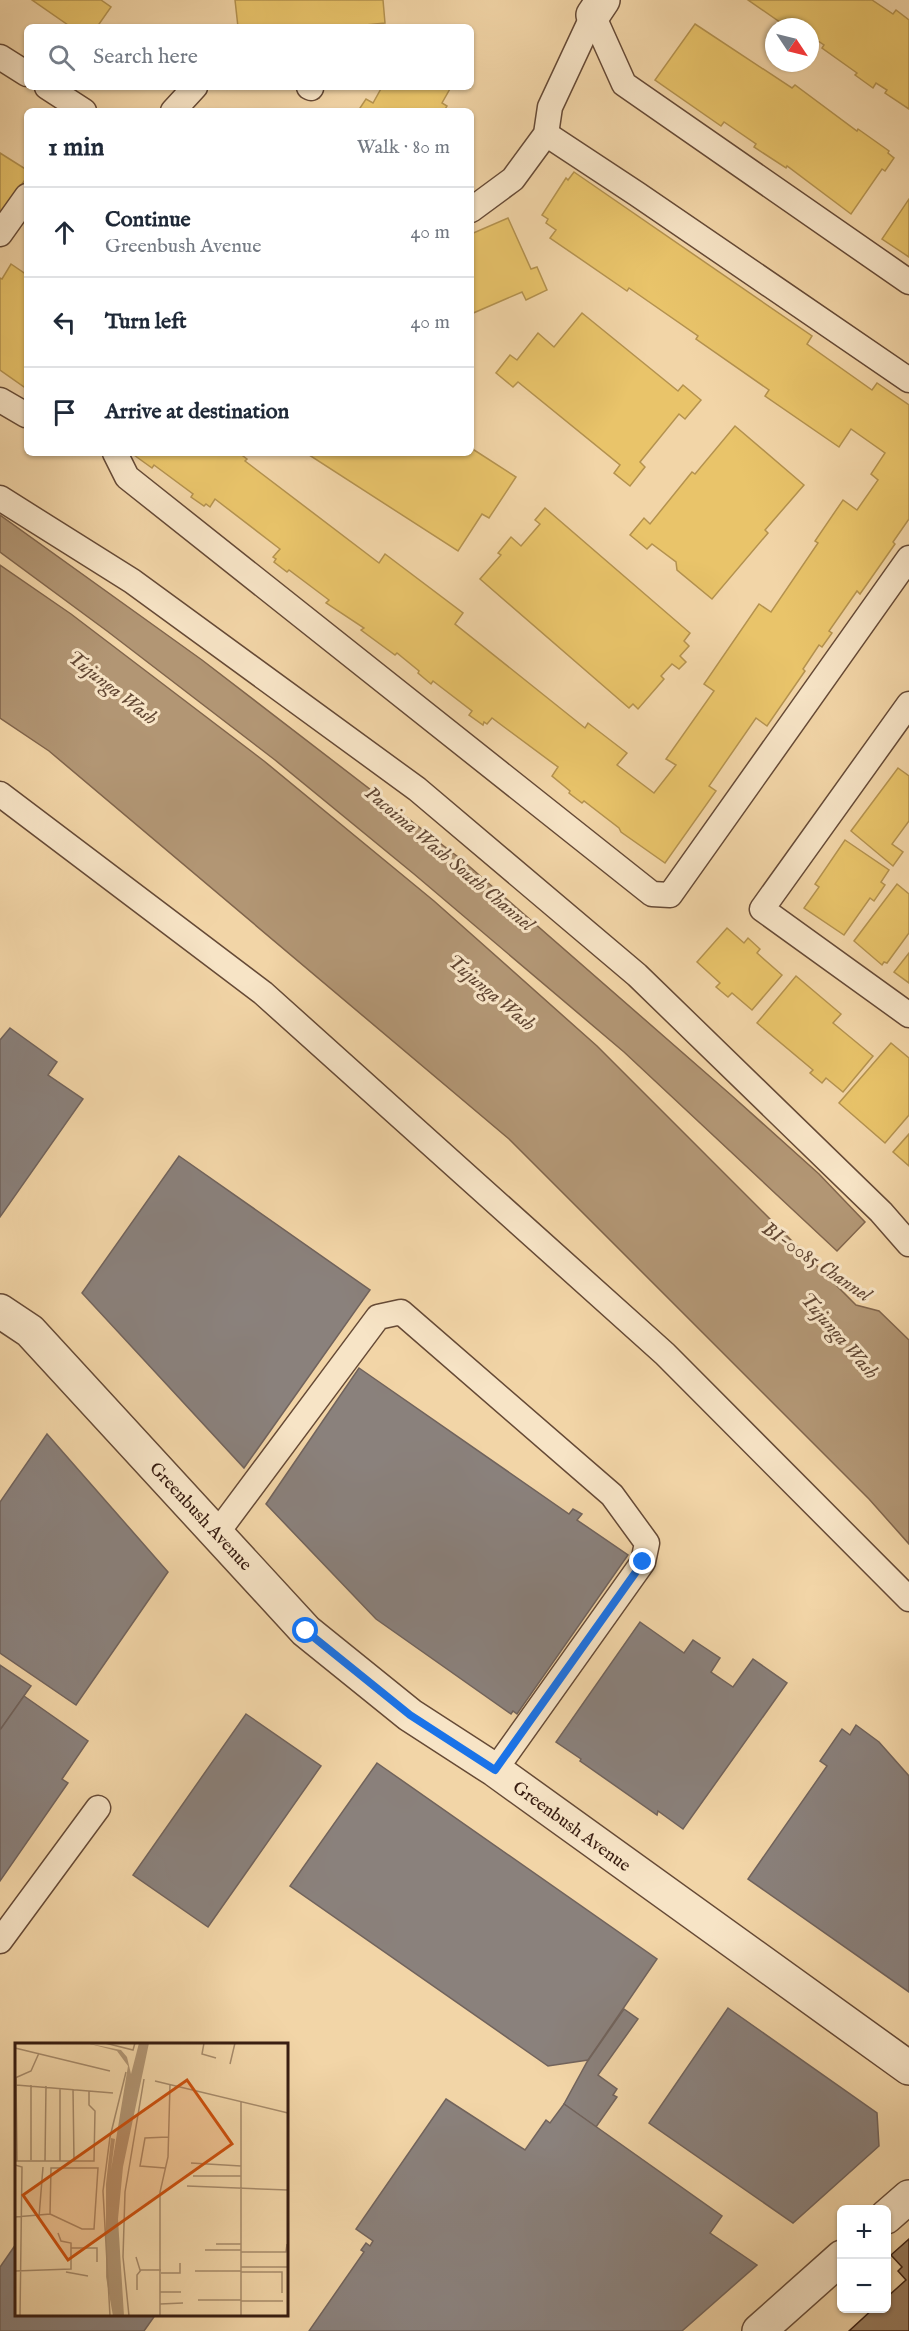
<!DOCTYPE html>
<meta charset="utf-8">
<style>
:root{--surface:#fff;--page:#f2f2f3;--text:#1f2937;--muted:#747a83;--line:#e0e1e3}
body{margin:0;font-family:"IM FELL English",serif;background:var(--page);color:var(--text)}
.controls{position:absolute;right:18px;bottom:18px;display:grid;overflow:hidden;border-radius:9px;box-shadow:0 2px 4px #0004}
.controls button{width:54px;height:54px;display:grid;place-items:center;padding:0;border:0;border-bottom:2px solid var(--line);background:var(--surface);color:var(--text);font:30px sans-serif}
.compass{position:absolute;left:765px;top:18px;width:54px;height:54px;border-radius:50%;background:var(--surface);box-shadow:0 2px 4px #0004;rotate:125deg}
.stop{position:absolute;width:18px;height:18px;margin:-14px;border:4px solid #1a73e8;border-radius:50%;background:#fff}
.stop.end{background:#1a73e8;border-color:#fff;box-shadow:0 2px 6px #0008}
.list{margin:0;padding:0;list-style:none}
h2{display:flex;justify-content:space-between;align-items:center;height:78px;margin:0;padding:0 24px;font-size:26px}
h2 small{font-size:20px;font-weight:400;color:var(--muted)}
.list li{display:grid;grid-template-columns:39px 1fr auto;gap:18px;align-items:center;box-sizing:border-box;height:90px;padding:0 24px;border-top:2px solid var(--line)}
.list b{display:block;font-size:22px;white-space:nowrap}
.list p{margin:0;font-size:20px;white-space:nowrap;color:var(--muted)}
.list em{font-size:20px;font-style:normal;color:var(--muted)}
.icon{flex:none;width:33px;height:33px;fill:none;stroke:currentColor;stroke-width:2;stroke-linecap:round;stroke-linejoin:round}
.map{position:relative;flex:none;width:909px;height:2331px;overflow:hidden}
.search{position:absolute;background:var(--surface);box-shadow:0 2px 4px #0004;left:24px;top:24px;width:450px;height:66px;display:flex;align-items:center;gap:15px;box-sizing:border-box;padding:0 21px;border-radius:9px;color:var(--muted);font-size:22px}
.panel{position:absolute;background:var(--surface);box-shadow:0 2px 4px #0004;left:24px;top:108px;width:450px;height:348px;border-radius:9px}
.map>svg:first-child{display:block}
.water{fill:#b29674;stroke:#81654c;stroke-width:1.5}
.homes{fill:#e9c46a;stroke:#b4924f;stroke-width:1.5}
.industry{fill:#8a817c;stroke:#71635c;stroke-width:1.5}
.building{fill:#987c5f;stroke:#371c10;stroke-width:1.5}
.lines{fill:none;stroke-linecap:round;stroke-linejoin:round}
.lane-casing{stroke:#664a36;stroke-width:27}
.street-casing{stroke:#664a36;stroke-width:36}
.lane{stroke:#f7e4c6;stroke-width:24}
.street{stroke:#f7e4c6;stroke-width:33}
.route{stroke:#1a73e8;stroke-width:8}
.labels{text-anchor:middle;stroke-width:6;stroke-linejoin:round;paint-order:stroke}
.street-label{font-size:18px;fill:#371c10;stroke:#f7e4c6}
.water-label{font-size:20px;font-style:italic;fill:#624733;stroke:#f7e4c6}
.inset-road{fill:none;stroke:#a78b6b;stroke-width:1.5}
.view{fill:#cd500d;fill-opacity:0.15;stroke:#cd500d;stroke-width:3}
.inset-edge{fill:none;stroke:#371c10;stroke-width:3}
</style>
<div class="map">
<svg width="909" height="2331" viewBox="0 0 909 2331">
<rect width="100%" height="100%" fill="#f2d5a7"/>
<filter id="stains"><feTurbulence type="fractalNoise" baseFrequency=".00333" numOctaves="4"/><feColorMatrix values="0 0 0 0 .2 0 0 0 0 .09 0 0 0 0 .02 0 0 0 .5 -.17"/></filter>
<radialGradient id="worn" r=".72"><stop offset=".6" stop-color="#630" stop-opacity="0"/><stop offset="1" stop-color="#630" stop-opacity=".3"/></radialGradient>
<g class="water">
<path d="M0,515L202,660L462,860L731,1095L819,1174L865,1222L837,1251L624,1052L414,874L275,760L107,631L0,552Z"/>
<path d="M0,565L71,614L264,761L434,901L597,1046L856,1305L879,1311L909,1340V1544L869,1499L509,1139L49,751L0,718Z"/>
</g>
<g class="homes">
<path d="M32,0H101L111,7L97,27H71Z"/>
<path d="M235,0H383L385,23L345,27H238Z"/>
<path d="M748,0H872L893,14L896,10L909,20V109L885,93L887,90L876,83L873,88L855,75L857,73L822,48L824,45L812,37L810,41V27H787Z"/>
<path d="M695,24L792,88L795,85L857,131L858,129L889,151L888,153L894,158L885,171L882,169L851,214L787,166L786,168L754,147L756,144L724,122L721,126L655,80Z"/>
<path d="M382,87H451L442,103L447,106L444,111H358L366,99L373,103Z"/>
<path d="M0,153L27,170V177L0,215Z"/>
<path d="M574,172L812,336L807,344L872,390L877,383L909,405V519L893,542L895,544L860,594L857,591L829,631L832,633L822,647L819,645L803,669L805,671L767,726L756,718L709,786L716,791L665,863L621,832L619,828L584,801L582,803L569,793L570,791L552,776L558,767L492,718L487,724L484,722L483,725L469,715L472,711L433,681L431,684L418,673L419,671L397,653L395,655L361,630L364,628L326,603L329,600L289,570L287,572L274,562L276,559L273,557L280,549L215,499L210,507L206,504L204,506L191,497L193,494L154,465L152,468L134,455L135,453H239L247,459L245,461L379,563L385,554L463,613L455,624L585,728L588,723L627,753L617,765L654,793L676,765L666,759L714,691L704,684L759,604L771,612L818,543L815,541L843,500L857,510L878,480L871,474L885,453L851,429L839,447L765,396L769,390L696,339L698,336L629,288L627,291L550,238L556,230L546,223L548,219L542,215L566,178L568,180Z"/>
<path d="M909,199V257L882,239Z"/>
<path d="M508,218L531,269L537,267L547,290L526,300L522,292L471,314V234Z"/>
<path d="M11,264L27,275V389L0,370V278L2,279Z"/>
<path d="M582,313L678,391L683,385L701,400L685,419L679,414L640,462L645,467L630,486L614,473L620,465L518,382L513,387L496,373L510,355L517,360L538,333L554,347Z"/>
<path d="M735,426L804,485L765,530L768,533L712,599L677,570L676,562L652,544L647,549L630,535L644,518L650,524L692,472L695,474Z"/>
<path d="M471,448L516,477L489,518L482,514L458,551L306,453H471Z"/>
<path d="M545,508L690,633L684,641L689,646L680,656L686,662L679,669L672,664L661,676L664,679L638,709L633,704L629,708L480,579L501,555L498,553L511,537L521,546L540,524L535,520Z"/>
<path d="M898,768L909,776V821L892,844L903,852L893,866L851,831Z"/>
<path d="M845,840L889,870L881,882L885,885L874,901L870,898L844,935L804,908L819,887L815,884Z"/>
<path d="M897,884L909,894V933L887,963L884,962L882,965L854,941Z"/>
<path d="M727,928L744,943L748,938L760,949L757,953L782,975L752,1010L732,993L728,997L716,987L720,983L697,962Z"/>
<path d="M909,953V983L894,972Z"/>
<path d="M796,976L841,1014L833,1023L873,1056L843,1092L826,1078L822,1083L810,1073L813,1070L757,1023Z"/>
<path d="M891,1043L909,1058V1115L885,1143L839,1103Z"/>
<path d="M909,1134V1166L893,1152Z"/>
</g>
<g class="industry">
<path d="M10,1028L57,1062L48,1075L83,1099L0,1217V1040Z"/>
<path d="M179,1156L370,1290L244,1468L82,1293Z"/>
<path d="M359,1368L569,1514L573,1509L582,1514L577,1520L628,1555L517,1714L513,1711L511,1714L376,1619L266,1504Z"/>
<path d="M47,1434L168,1572L76,1705L0,1653V1502Z"/>
<path d="M640,1622L684,1653L693,1640L720,1658L711,1672L733,1687L753,1659L787,1683L683,1829L658,1811L657,1815L580,1761L581,1759L556,1742Z"/>
<path d="M0,1665L31,1686L0,1730Z"/>
<path d="M24,1696L88,1741L62,1779L68,1783L0,1881V1730Z"/>
<path d="M246,1714L321,1766L208,1927L133,1875Z"/>
<path d="M856,1725L879,1742L909,1776V1992L748,1879L827,1766L820,1761L842,1729L850,1735Z"/>
<path d="M377,1763L657,1959L588,2060L548,2066L290,1886Z"/>
<path d="M728,2008L877,2113L879,2146L793,2223L649,2123Z"/>
<path d="M624,2009L638,2019L598,2075L617,2089L613,2095L617,2097L596,2127L564,2104L587,2062Z"/>
<path d="M446,2099L525,2150L546,2120L550,2123L564,2104L722,2216L710,2233L757,2265L682,2331H309L364,2252L361,2250L366,2243L370,2246L373,2241L356,2229Z"/>
<path d="M16,2244V2314H156L144,2331H0V2267Z"/>
</g>
<path class="building" d="M909,2239V2331H849L874,2308H886V2298L906,2280L898,2271L902,2267L891,2255Z"/>
<g class="lines">
<g class="lane-casing">
<g id="lane">
<path d="M593,15L624,84L909,282"/>
<path d="M0,57L27,74"/>
<path d="M47,87L84,111"/>
<path d="M309,87L311,88"/>
<path d="M173,111L195,87"/>
<path d="M546,134L637,194L909,380"/>
<path d="M471,210L513,179L546,134L550,107L593,15"/>
<path d="M0,234L27,196"/>
<path d="M0,400L26,415"/>
<path d="M115,453L127,477L652,894L670,895L909,558"/>
<path d="M0,498L132,581L417,789L637,975L881,1212L909,1244"/>
<path d="M909,704L762,909L909,1015"/>
<path d="M0,794L263,993L665,1354L909,1599"/>
<path d="M217,1533L378,1317L401,1312L612,1495L647,1543L643,1562L495,1770"/>
<path d="M0,1941L98,1808"/>
</g>
</g>
<g class="street-casing">
<g id="street">
<path d="M593,15L603,0"/>
<path d="M0,1311L30,1331L306,1631L410,1715L495,1770L909,2068"/>
<path d="M886,2217L909,2197"/>
<path d="M759,2331L842,2257"/>
</g>
</g>
<use href="#lane" class="lane"/>
<use href="#street" class="street"/>
</g>
<g class="lines">
<path class="route" d="M306,1631L410,1715L495,1770L643,1562"/>
</g>
<g class="labels">
<g class="street-label">
<text transform="translate(201 1516) rotate(47)" y="6">Greenbush Avenue</text>
<text transform="translate(572 1826) rotate(36)" y="6">Greenbush Avenue</text>
</g>
<g class="water-label">
<text transform="translate(113 687) rotate(38)" y="7">Tujunga Wash</text>
<text transform="translate(450 858) rotate(40)" y="7">Pacoima Wash South Channel</text>
<text transform="translate(492 992) rotate(40)" y="7">Tujunga Wash</text>
<text transform="translate(817 1261) rotate(34)" y="7">BI-0085 Channel</text>
<text transform="translate(840 1335) rotate(49)" y="7">Tujunga Wash</text>
</g>
</g>
<g transform="translate(15 2043)">
<rect width="273" height="273" fill="#f2d5a7"/>
<path d="M71,0L106,7L112,14L116,31L124,0H134L108,124L103,176L109,273H98L91,234V141L96,95L100,96L96,127L113,23L102,8Z" fill="#b29674"/>
<path class="inset-road" d="M90,0L118,7L120,0M189,0L187,11L201,15M0,5L95,28M215,21L220,0M0,35L16,28L24,10M1,35L2,118M140,38L273,70M1,42L98,50M45,45V118M58,46L59,118M16,117V42M0,118H79L80,68L74,62V48M30,118L31,43M176,120L226,123M0,122L7,124L5,273M150,125L125,123L130,95L153,94M178,133H226M172,143L273,147M0,174L35,171L36,125H83L79,186H67L35,171M24,174L28,124M201,201H226M56,205H82V219M190,207H226M226,209H271L272,201M121,214L125,227H146M226,224H273M0,228L56,226V200L46,198L43,190M180,228H226M51,229L73,233M226,229H267V250M146,230H165V220M122,247V232L126,227M145,249H166M183,257H226M226,258H268M145,261L168,260M95,273L88,148L95,94L111,29M114,273L108,214L110,149L129,36M145,273V149L153,114L155,42M226,273V59"/>
<path class="view" d="M172,37L217,101L53,217L8,152Z"/>
<rect width="273" height="273" class="inset-edge"/>
</g>
<rect width="100%" height="100%" filter="url(#stains)"/>
<rect width="100%" height="100%" fill="url(#worn)"/>
</svg>
<div class="controls">
<button>+</button>
<button>−</button>
</div>
<svg class="compass" viewBox="-18 -18 36 36"><path d="M0-13l5 13h-10z" fill="#e53935"/><path d="M0 13l5-13h-10z" fill="#747a83"/></svg>
<div class="stop" style="left:306px;top:1631px"></div>
<div class="stop end" style="left:643px;top:1562px"></div>
<div class="search"><svg class="icon" aria-label="search" viewBox="0 0 24 24"><circle cx="10" cy="10" r="6"/><path d="M15 15l6 6"/></svg>Search here</div>
<section class="panel">
<h2>1 min<small>Walk · 80 m</small></h2>
<ul class="list">
<li><svg class="icon" aria-label="ahead" viewBox="0 0 24 24"><path d="M12 20V5M6 11l6-6 6 6"/></svg><div><b>Continue</b><p>Greenbush Avenue</p></div><em>40 m</em></li>
<li><svg class="icon" aria-label="left" viewBox="0 0 24 24"><path d="M17 20v-9H6M10 6l-5 5 5 5"/></svg><div><b>Turn left</b></div><em>40 m</em></li>
<li><svg class="icon" aria-label="arrive" viewBox="0 0 24 24"><path d="M6 21V4h12l-3 4 3 4H6"/></svg><div><b>Arrive at destination</b></div></li>
</ul>
</section>
</div>
